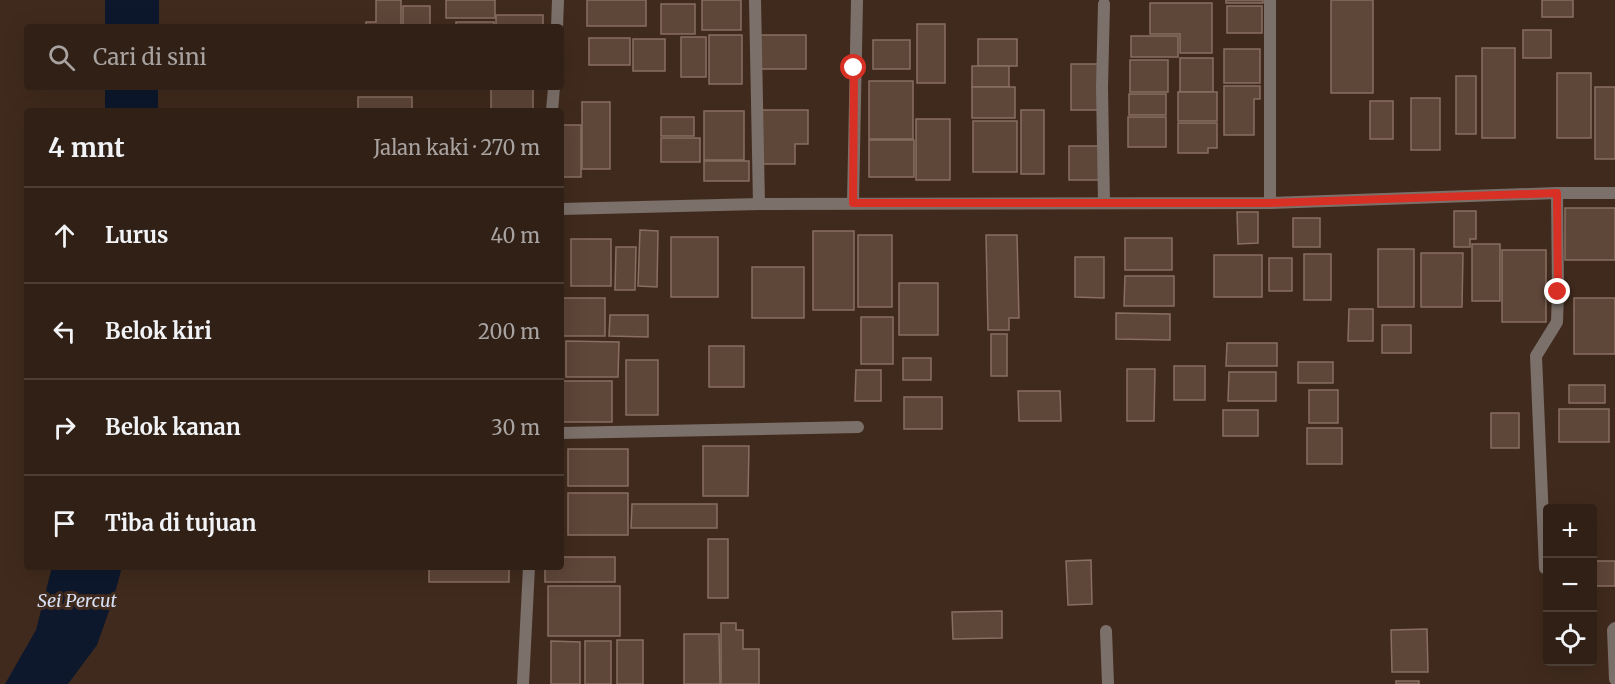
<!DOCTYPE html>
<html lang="id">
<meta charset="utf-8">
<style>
:root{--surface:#302016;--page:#3c2d23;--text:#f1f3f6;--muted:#a8a3a1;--line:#4b3e35}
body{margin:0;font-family:Merriweather,serif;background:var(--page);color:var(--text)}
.controls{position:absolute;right:18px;bottom:18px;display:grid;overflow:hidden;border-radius:6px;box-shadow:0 6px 24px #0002}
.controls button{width:54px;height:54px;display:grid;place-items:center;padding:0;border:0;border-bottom:2px solid var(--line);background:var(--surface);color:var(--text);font:30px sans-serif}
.stop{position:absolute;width:18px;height:18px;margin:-14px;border:4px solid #d93025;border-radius:50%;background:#fff}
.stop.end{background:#d93025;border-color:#fff;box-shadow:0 2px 6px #0008}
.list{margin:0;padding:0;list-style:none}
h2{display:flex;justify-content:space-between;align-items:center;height:78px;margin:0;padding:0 24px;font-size:26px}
h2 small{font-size:20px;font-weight:400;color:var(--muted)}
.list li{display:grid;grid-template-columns:39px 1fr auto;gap:18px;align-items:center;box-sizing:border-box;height:96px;padding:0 24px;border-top:2px solid var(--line)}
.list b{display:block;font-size:22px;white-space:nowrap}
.list em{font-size:20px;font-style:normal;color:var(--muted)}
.icon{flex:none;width:33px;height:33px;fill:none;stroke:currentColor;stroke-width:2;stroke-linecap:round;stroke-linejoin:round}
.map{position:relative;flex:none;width:1615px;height:684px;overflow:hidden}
.search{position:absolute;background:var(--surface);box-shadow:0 6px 24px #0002;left:24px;top:24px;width:540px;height:66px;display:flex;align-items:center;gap:15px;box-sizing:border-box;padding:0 21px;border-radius:6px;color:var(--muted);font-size:22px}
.panel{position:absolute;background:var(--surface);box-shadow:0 6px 24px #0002;left:24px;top:108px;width:540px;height:462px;border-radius:6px}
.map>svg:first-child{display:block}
.water{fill:#0d182d}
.building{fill:#5e4638;stroke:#896f61;stroke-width:1.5}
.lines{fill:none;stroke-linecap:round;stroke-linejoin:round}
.street{stroke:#7c706a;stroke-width:12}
.route{stroke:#d93025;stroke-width:8}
.labels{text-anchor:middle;stroke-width:6;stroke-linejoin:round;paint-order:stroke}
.water-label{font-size:18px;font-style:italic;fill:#d6e1f5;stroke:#402a1d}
</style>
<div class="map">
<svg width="1615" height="684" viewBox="0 0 1615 684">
<rect width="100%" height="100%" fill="#402a1d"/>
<g class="water">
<rect x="105" y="0" width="54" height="27"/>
<rect x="105" y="87" width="53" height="24"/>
<path d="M52,567H122L113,600L97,645L68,684H5L36,630Z"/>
</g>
<g class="building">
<path d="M376,0H401V27H366V22H376Z"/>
<rect x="446" y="0" width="49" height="18"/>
<rect x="587" y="0" width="59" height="26"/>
<rect x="702" y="0" width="39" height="30"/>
<rect x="1226" y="0" width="37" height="3"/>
<rect x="1331" y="0" width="42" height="93"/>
<rect x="1542" y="0" width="31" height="17"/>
<path d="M1150,3H1212V53H1180V34H1150Z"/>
<rect x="661" y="4" width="34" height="30"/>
<rect x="403" y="6" width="27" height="21"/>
<rect x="1227" y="6" width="35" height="27"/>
<rect x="496" y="15" width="47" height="12"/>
<rect x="456" y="22" width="38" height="5"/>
<rect x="917" y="24" width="28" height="59"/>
<rect x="1523" y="30" width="28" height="28"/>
<rect x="709" y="35" width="33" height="49"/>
<rect x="760" y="35" width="46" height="34"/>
<rect x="1131" y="36" width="47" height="21"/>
<rect x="681" y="37" width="25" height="40"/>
<rect x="589" y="38" width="41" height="27"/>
<rect x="633" y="39" width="32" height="32"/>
<rect x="978" y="39" width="39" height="27"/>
<rect x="873" y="40" width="37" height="29"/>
<rect x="1482" y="48" width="33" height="90"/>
<rect x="1224" y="49" width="36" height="34"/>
<rect x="1180" y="58" width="33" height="34"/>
<rect x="1130" y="60" width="38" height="32"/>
<rect x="1071" y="64" width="29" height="46"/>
<rect x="972" y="66" width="37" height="21"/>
<rect x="1557" y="73" width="34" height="65"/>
<rect x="1456" y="76" width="20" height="58"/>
<rect x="869" y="81" width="44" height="58"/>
<path d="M1224,86H1260V99H1254V135H1224Z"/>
<rect x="491" y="87" width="42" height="24"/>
<rect x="972" y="87" width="43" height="31"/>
<rect x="1595" y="87" width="20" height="72"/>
<rect x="1178" y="92" width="39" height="29"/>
<rect x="1129" y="94" width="37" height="21"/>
<rect x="358" y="97" width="54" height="14"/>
<rect x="1411" y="98" width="29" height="52"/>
<rect x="1370" y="101" width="23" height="38"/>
<rect x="582" y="102" width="28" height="67"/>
<path d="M762,110H808V144H795V164H762Z"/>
<rect x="1021" y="110" width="23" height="64"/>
<rect x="704" y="111" width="40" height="49"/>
<rect x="661" y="117" width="33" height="19"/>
<rect x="1128" y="117" width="38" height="30"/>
<rect x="916" y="119" width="34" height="61"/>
<rect x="973" y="121" width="44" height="51"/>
<path d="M1178,123H1217V148H1208V153H1178Z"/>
<rect x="561" y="125" width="20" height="52"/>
<rect x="661" y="138" width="39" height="24"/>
<rect x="869" y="140" width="45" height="37"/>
<rect x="1069" y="146" width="32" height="34"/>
<rect x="704" y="161" width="45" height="20"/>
<rect x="1565" y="208" width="50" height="52"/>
<path d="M1454,211H1476V239H1470V247H1454Z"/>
<path d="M1237,212H1258V243L1238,244Z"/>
<rect x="1293" y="218" width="27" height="29"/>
<path d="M640,230L658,231L657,287L638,286Z"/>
<rect x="813" y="231" width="41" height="79"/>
<rect x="858" y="235" width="34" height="72"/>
<path d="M986,235H1017L1019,318H1009V330H988Z"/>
<rect x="671" y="237" width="47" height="60"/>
<rect x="1125" y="238" width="47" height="32"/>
<rect x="571" y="239" width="40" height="47"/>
<rect x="1472" y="244" width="28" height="57"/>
<path d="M616,247H636L635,290H615Z"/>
<rect x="1378" y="249" width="36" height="58"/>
<rect x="1502" y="250" width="44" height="72"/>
<path d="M1421,253H1463L1462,307H1421Z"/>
<rect x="1304" y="254" width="27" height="46"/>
<rect x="1214" y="255" width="48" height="42"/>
<path d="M1075,257H1104V298L1075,297Z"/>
<rect x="1269" y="258" width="23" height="33"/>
<rect x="752" y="267" width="52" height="51"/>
<path d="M1125,276H1174V306H1124Z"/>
<rect x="899" y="283" width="39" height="52"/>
<rect x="561" y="298" width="44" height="38"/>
<rect x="1574" y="298" width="41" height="56"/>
<path d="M1349,309H1373V341H1348Z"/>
<path d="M1116,313L1170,314V340L1116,339Z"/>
<path d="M610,315H648V337L609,336Z"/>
<rect x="861" y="317" width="32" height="47"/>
<rect x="1382" y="325" width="29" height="28"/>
<rect x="991" y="334" width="16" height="42"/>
<path d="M566,341L619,342L618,377H566Z"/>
<path d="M1227,343H1277V366H1226Z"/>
<rect x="709" y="346" width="35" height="41"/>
<rect x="903" y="358" width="28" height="22"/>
<rect x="626" y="360" width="32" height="55"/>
<rect x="1298" y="362" width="35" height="21"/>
<rect x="1174" y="366" width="31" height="34"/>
<path d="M1127,369H1155L1154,421H1127Z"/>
<path d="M856,370H881V401H855Z"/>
<path d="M1229,372H1276V401H1228Z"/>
<rect x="562" y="381" width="50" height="41"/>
<rect x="1569" y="385" width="36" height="18"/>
<rect x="1309" y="390" width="29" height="33"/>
<path d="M1018,391H1060L1061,421H1019Z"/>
<rect x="904" y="397" width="38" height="32"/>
<rect x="1559" y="409" width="50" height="33"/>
<rect x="1223" y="410" width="35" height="26"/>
<rect x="1491" y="413" width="28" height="35"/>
<rect x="1307" y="428" width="35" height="36"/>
<path d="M703,446H749L748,496H703Z"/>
<rect x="568" y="449" width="60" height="37"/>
<rect x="568" y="493" width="60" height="42"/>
<path d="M632,504H717V528H631Z"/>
<rect x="708" y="539" width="20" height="59"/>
<path d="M561,557H615V582H545V567H561Z"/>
<path d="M1091,560L1092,604L1068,605L1066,561Z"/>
<rect x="1592" y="561" width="23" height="25"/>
<rect x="429" y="567" width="80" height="15"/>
<rect x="548" y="586" width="72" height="50"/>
<path d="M1002,611V638L953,639L952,612Z"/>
<path d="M721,623H736V630H743V649H759V684H721Z"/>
<path d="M1427,629L1428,672H1392L1391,630Z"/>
<path d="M684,634H719L720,684H684Z"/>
<rect x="617" y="640" width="26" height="44"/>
<path d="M551,641L580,642V684H551Z"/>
<rect x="585" y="641" width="26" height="43"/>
<rect x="1396" y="681" width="23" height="3"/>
</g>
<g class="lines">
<g class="street">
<path d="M755,0L759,204"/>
<path d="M1270,0V203"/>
<path d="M1104,4L1102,87L1104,203"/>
<path d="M557,27L558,0"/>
<path d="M552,111L554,87"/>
<path d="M853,203L857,0"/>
<path d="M561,209L759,204L1270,203L1557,193H1615"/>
<path d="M561,433L858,427"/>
<path d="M1545,568L1536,356L1557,322L1558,292L1557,193"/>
<path d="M1615,628L1613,630L1615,679"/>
<path d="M1106,631L1108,684"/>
<path d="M523,684L529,567"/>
</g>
</g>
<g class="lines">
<path class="route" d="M854,68L853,203H1270L1557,193L1558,292"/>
</g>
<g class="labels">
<g class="water-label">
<text x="77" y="607">Sei Percut</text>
</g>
</g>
</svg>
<div class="controls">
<button>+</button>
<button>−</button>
<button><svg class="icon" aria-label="locate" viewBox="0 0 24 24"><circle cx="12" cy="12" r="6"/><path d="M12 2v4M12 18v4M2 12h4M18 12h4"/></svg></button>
</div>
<div class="stop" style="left:854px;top:68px"></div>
<div class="stop end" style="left:1558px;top:292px"></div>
<div class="search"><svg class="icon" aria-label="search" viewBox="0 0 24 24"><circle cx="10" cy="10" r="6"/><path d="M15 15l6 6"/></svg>Cari di sini</div>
<section class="panel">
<h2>4 mnt<small>Jalan kaki · 270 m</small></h2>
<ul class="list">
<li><svg class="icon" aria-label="ahead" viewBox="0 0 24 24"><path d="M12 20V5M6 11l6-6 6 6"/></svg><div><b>Lurus</b></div><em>40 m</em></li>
<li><svg class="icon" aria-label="left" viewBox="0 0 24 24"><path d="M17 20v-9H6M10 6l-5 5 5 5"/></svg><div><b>Belok kiri</b></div><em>200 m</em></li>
<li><svg class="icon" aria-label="right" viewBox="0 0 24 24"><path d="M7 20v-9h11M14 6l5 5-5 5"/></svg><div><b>Belok kanan</b></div><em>30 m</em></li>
<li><svg class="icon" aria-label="arrive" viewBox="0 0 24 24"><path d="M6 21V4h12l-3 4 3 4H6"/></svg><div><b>Tiba di tujuan</b></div></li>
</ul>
</section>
</div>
